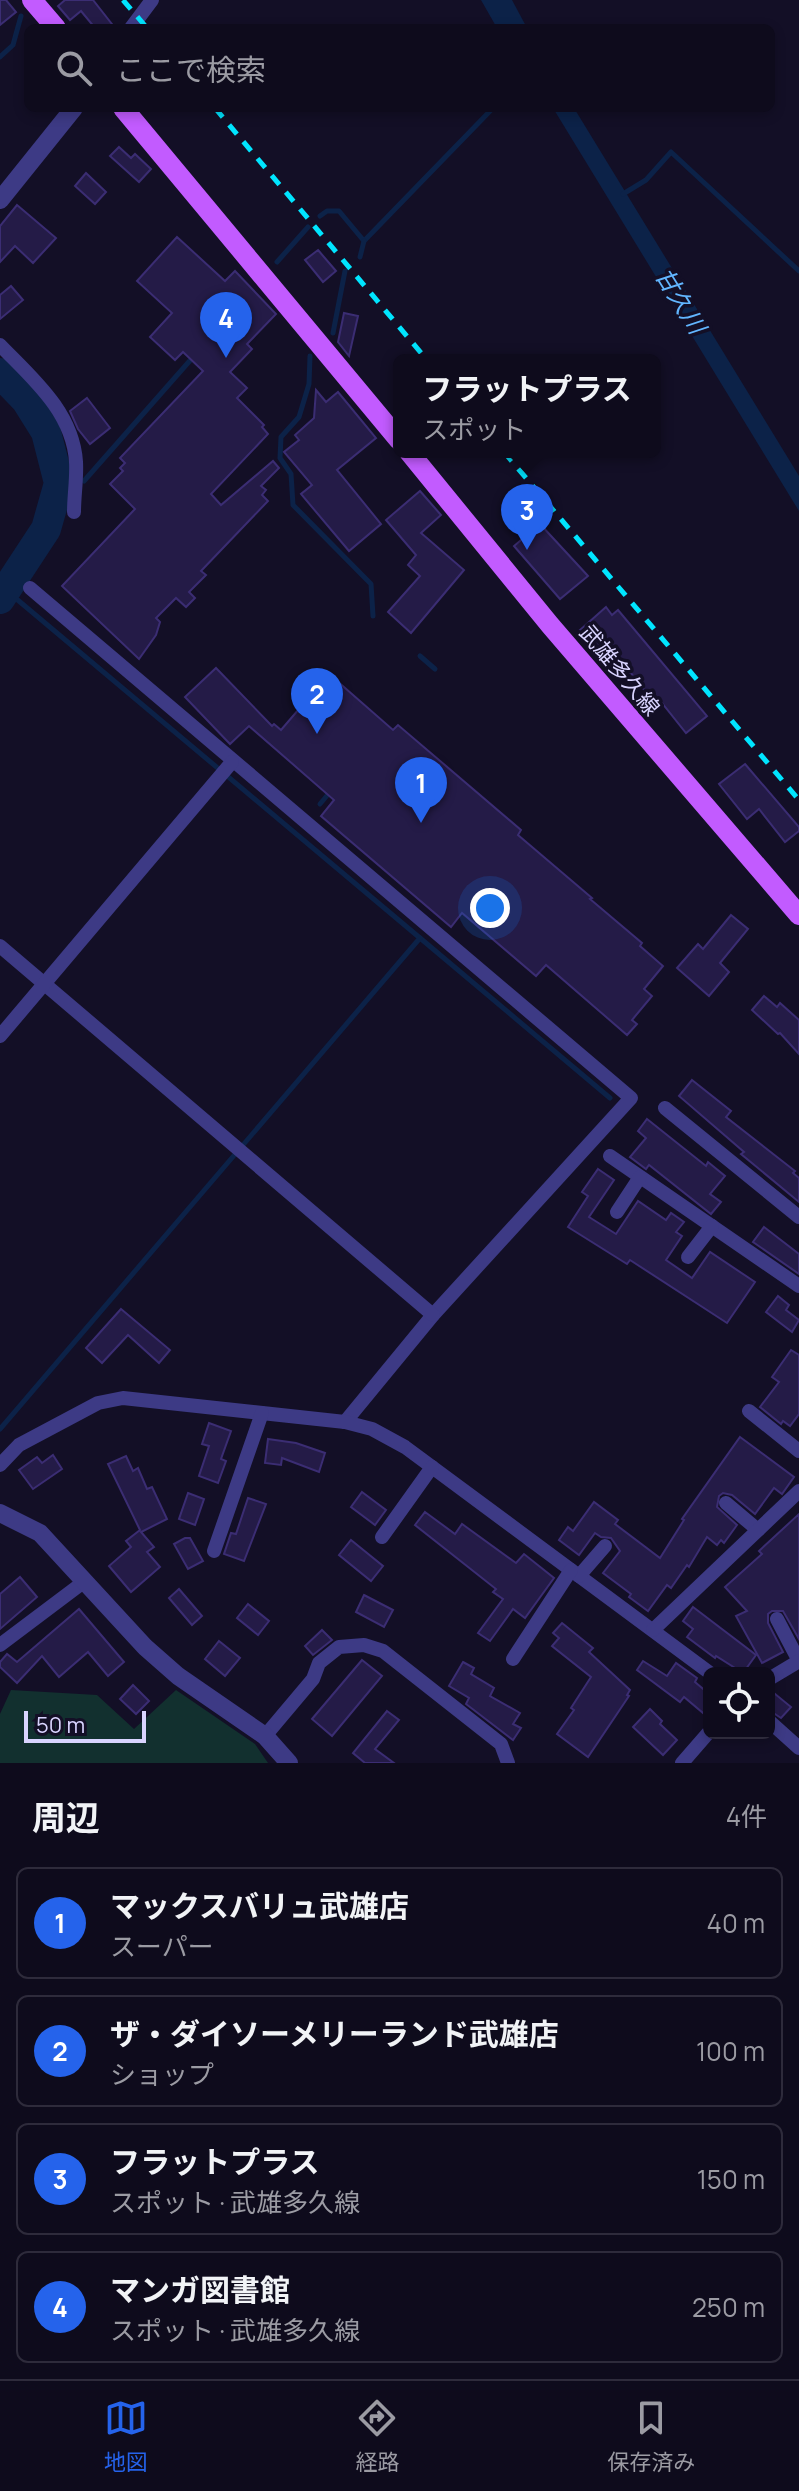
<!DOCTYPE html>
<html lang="ja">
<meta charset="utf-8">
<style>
:root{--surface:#0e0b1c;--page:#171425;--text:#f1f3f6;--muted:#9b9ba3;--line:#2e2b3b;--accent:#2563eb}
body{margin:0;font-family:Manrope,"Noto Sans JP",sans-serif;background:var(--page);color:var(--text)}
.controls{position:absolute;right:24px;bottom:24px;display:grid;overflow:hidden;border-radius:12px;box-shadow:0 4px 12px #0003}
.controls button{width:72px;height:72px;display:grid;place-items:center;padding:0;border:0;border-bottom:2px solid var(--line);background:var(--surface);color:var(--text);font:40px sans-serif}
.scale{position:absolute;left:24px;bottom:20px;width:122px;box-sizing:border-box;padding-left:8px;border:4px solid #d9d4ff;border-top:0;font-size:22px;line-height:28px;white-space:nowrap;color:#d9d4ff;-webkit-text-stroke:6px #130f26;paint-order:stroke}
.you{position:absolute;left:490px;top:908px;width:28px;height:28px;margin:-20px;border:6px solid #fff;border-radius:50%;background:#1a73e8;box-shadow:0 0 0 12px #1a73e833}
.badge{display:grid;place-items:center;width:52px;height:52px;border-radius:50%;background:var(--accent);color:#fff;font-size:26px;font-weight:700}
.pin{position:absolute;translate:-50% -66px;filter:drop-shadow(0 2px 4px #0008)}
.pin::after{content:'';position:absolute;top:42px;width:28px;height:24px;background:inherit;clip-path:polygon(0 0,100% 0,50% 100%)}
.popup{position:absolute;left:393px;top:354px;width:268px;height:104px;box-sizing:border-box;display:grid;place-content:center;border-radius:12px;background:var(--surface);filter:drop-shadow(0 2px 6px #0005);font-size:26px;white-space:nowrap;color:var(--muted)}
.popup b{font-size:30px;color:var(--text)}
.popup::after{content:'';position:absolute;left:50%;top:100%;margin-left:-16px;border:16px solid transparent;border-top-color:var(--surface)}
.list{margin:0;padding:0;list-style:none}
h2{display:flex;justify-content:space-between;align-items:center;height:104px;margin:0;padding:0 32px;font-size:34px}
h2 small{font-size:26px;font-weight:400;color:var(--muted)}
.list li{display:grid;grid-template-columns:52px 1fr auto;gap:24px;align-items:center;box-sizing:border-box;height:112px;margin:0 16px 16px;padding:0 16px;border:2px solid var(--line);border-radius:12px}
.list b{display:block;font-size:30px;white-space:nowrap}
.list p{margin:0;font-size:26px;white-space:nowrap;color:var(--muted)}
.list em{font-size:26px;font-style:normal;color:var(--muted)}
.icon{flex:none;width:44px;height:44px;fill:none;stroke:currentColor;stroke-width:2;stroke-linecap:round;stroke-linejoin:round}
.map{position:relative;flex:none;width:799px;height:1763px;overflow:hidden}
.search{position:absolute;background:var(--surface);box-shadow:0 4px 12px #0003;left:24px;right:24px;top:24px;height:88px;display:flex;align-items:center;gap:20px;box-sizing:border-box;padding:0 28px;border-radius:12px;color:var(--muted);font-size:30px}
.sheet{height:616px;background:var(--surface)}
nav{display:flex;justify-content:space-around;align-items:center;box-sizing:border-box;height:112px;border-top:2px solid var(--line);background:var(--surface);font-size:22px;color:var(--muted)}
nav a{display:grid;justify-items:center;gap:4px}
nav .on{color:var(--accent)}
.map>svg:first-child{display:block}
.green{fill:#12302f}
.water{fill:#0c2248}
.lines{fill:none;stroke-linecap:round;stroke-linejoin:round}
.stream{stroke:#0c2248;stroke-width:5}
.river{stroke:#0c2248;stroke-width:30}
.building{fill:#241b47;stroke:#3b2d73;stroke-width:2}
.minor{stroke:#3d3a85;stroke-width:14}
.tertiary{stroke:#3d3a85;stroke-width:18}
.primary{stroke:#c25bff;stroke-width:20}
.rail{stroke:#00e5ff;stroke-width:5;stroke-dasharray:12 10;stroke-linecap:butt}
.labels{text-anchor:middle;stroke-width:7;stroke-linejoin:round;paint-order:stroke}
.street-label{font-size:22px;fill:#d9d4ff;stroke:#130f26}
.water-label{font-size:24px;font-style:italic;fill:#62b6ff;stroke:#130f26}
</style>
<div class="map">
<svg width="799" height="1763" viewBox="0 0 799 1763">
<rect width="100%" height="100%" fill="#130f26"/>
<path class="green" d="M11,1690L97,1695L134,1729L176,1690L255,1744L268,1763H0V1714Z"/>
<g class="water">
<path d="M481,0H512L527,28H497Z"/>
<path d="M553,108H574L799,476V511Z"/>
</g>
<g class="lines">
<g class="stream">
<path d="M0,57L13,45L21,16"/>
<path d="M623,194L646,180L671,152L799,271"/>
<path d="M320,216L327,211H339L364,241L493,108"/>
<path d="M360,257L364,241"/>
<path d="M277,262L308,227"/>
<path d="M333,333L345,271"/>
<path d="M310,356L309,384L299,417L281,437L280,458L291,474L293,505L371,584L373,616"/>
<path d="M84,481L194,356"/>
<path d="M420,656L435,669"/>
<path d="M320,804L330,792"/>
<path d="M420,938L610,1098"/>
<path d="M0,1429L420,938L7,591"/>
</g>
<path class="river" d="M0,373L26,400L46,432L59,483L46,529L0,599"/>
</g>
<g class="building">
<path d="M0,0H6L16,12L0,25Z"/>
<path d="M65,0H93L115,28H95L81,11L70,20L58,6Z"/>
<path d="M119,147L131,158L135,154L151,169L139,182L110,156Z"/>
<path d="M86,173L106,192L95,204L75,186Z"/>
<path d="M17,205L56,238L33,263L15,246L0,262V226Z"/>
<path d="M177,237L225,281L235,271L276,314L247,344L252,349L230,372L247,388L237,398L264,425L262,427L268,434L211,494L221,505L273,461L279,468L261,486L266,490L262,495L268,501L201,571L206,575L189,592L195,598L186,607L176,598L156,618L160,622L156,635L139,659L62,586L135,509L110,484L123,471L120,468L125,463L120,458L203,371L183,352L175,360L150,337L172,313L137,281Z"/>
<path d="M318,250L336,271L323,282L305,260Z"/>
<path d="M11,286L23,300L0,319V295Z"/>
<path d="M344,313L358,316L349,356L338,342Z"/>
<path d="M316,390L326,402L338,392L376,438L337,470L381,524L349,551L301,494L312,485L284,452L299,440L295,435L314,418Z"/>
<path d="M87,398L110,428L90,444L78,429L70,411Z"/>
<path d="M420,491L441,515L421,533L464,570L411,633L388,612L420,576L408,565L416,555L386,520Z"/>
<path d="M540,524L588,576L560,599L514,546Z"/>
<path d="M606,607L612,615L618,610L707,716L686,733L658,698L653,701L630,672L622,678L580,630Z"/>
<path d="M216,668L272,726L274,724L281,730L329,674L393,730L398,725L521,830L518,835L592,898L590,899L642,943L640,946L663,966L644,989L652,996L632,1020L637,1024L627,1035L546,965L536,976L462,913L451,927L321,816L334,800L249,726L230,744L185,697Z"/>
<path d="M745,764L799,827V831L785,842L759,809L747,819L719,784Z"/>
<path d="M731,915L748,929L720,963L729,972L709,996L677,968L698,944L703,949Z"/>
<path d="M764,996L777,1007L780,1003L799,1020V1054L780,1033L778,1034L752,1010Z"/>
<path d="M692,1080L731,1111L726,1117L795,1171L793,1173L799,1178V1202L741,1154L744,1152L679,1096Z"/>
<path d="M647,1119L706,1166L708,1162L725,1176L710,1194L721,1202L711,1214L649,1165L646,1169L630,1157L646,1138L638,1131Z"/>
<path d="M598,1169L614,1180L589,1217L616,1234L638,1201L666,1220L671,1213L684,1222L676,1232L682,1236L666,1260L692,1278L710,1252L755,1282L727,1323L630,1260L627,1264L568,1227L588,1196L582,1192Z"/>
<path d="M764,1227L799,1254V1274L753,1242Z"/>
<path d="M778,1296L789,1305L786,1310L799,1320L792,1332L766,1312Z"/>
<path d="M121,1309L170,1350L159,1363L128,1335L102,1363L86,1348Z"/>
<path d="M791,1350L799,1355V1414L790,1426L783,1421L781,1424L760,1407L779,1382L772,1377Z"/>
<path d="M209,1423L231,1431L221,1459L226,1461L218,1483L199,1476L209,1446L202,1444Z"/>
<path d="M740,1437L794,1477L782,1494L774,1488L755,1514L732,1495L723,1493L719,1496L717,1507L737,1525L724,1543L721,1540L717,1545L707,1537L689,1567L687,1565L671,1588L667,1585L648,1611L629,1597L631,1594L603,1573L620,1551L611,1538L601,1537L595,1533L579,1555L559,1540L568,1527L573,1531L594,1502L618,1520L615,1524L660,1558L684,1520L682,1519Z"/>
<path d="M268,1439L296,1443L325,1453L319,1472L282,1458L281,1465L265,1463Z"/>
<path d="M53,1455L62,1469L33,1489L19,1470L37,1457L42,1463Z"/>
<path d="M126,1456L133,1471L138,1468L147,1489L152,1487L167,1519L141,1532L154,1547L147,1552L160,1567L131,1592L109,1566L131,1547L126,1541L140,1530L108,1464Z"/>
<path d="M362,1492L386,1510L375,1525L351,1507Z"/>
<path d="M188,1493L204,1499L195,1525L179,1519Z"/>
<path d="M248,1498L266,1504L244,1561L224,1554L231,1533L236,1534Z"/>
<path d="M425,1512L455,1534L462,1524L516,1563L524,1554L554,1578L525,1618L513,1609L490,1641L478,1633L503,1599L493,1592L496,1589L415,1525Z"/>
<path d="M799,1514V1639L783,1611H772L768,1614V1623L783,1652L762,1663L736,1616L747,1611L725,1587L762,1554L759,1551Z"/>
<path d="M185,1538H190L203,1561L188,1569L174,1544Z"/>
<path d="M351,1540L383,1566L371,1581L339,1555Z"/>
<path d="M20,1577L37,1597L0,1629V1594Z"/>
<path d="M179,1589L202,1616L192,1625L169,1598Z"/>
<path d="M364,1595L393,1610L384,1627L356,1612Z"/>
<path d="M248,1604L269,1621L258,1635L237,1618Z"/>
<path d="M693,1607L756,1655L743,1673L716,1656L715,1658L687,1637L693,1629L683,1621Z"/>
<path d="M79,1609L124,1662L108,1676L88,1652L59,1677L42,1656L17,1683L0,1667V1662L7,1654L17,1662Z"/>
<path d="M562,1623L593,1648L589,1652L630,1690L627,1695L629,1696L588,1757L557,1734L574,1710L571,1708L591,1677L552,1646L559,1638L553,1633Z"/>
<path d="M322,1630L332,1640L313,1655L305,1646Z"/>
<path d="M219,1641L240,1658L225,1676L205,1659Z"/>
<path d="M362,1660L382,1676L332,1736L312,1719Z"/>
<path d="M643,1661L667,1676L676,1663L697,1678L695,1682L709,1694V1718L684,1697L680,1702L637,1670Z"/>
<path d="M463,1662L474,1668L471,1674L494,1688L490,1696L520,1713L513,1724L521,1728L513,1740L466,1704L469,1698L449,1686Z"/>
<path d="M133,1685L149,1701L136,1714L120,1699Z"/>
<path d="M769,1689L791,1707L781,1718L769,1710Z"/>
<path d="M650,1709L662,1721L660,1724L677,1740L663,1755L633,1727Z"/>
<path d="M387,1711L399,1720L375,1749L394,1763H365L353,1753Z"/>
</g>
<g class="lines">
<g class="minor">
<path d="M131,28L152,0"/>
<path d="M0,345C32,378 73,412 76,462C77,478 74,496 74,512"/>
<path d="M30,588L631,1098L433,1315L345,1422"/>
<path d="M0,946L433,1315"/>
<path d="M0,1036L232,762"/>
<path d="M665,1108L799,1217"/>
<path d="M610,1156L799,1286"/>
<path d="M617,1212L640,1177"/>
<path d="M688,1257L712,1226"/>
<path d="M749,1411L799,1451"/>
<path d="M0,1465L19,1445L98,1403L123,1398L345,1422L372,1429L405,1447L710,1673"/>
<path d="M726,1503L758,1530"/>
<path d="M382,1537L432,1467"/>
<path d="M214,1551L262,1413"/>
<path d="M579,1576L605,1546"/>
<path d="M777,1619L799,1661"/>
<path d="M653,1630L799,1491"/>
<path d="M0,1645L85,1581"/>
<path d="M513,1659L571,1570"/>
<path d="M769,1679L799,1661"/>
<path d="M769,1721L799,1748"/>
<path d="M265,1736L313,1679L319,1663L339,1647L364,1645L383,1651L501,1744L508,1763"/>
<path d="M682,1763L709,1732"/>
</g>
<g class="tertiary">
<path d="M0,200L74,108"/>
<path d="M0,1513L40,1533L145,1647L178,1676L265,1736L289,1763"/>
</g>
<g class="primary">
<path d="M32,0L56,28"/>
<path d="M123,108L399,440"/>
<path d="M409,452L550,625L799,915"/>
</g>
<g class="rail">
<path d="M123,0L147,28"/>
<path d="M215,108L427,360"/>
<path d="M504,452L799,800"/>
</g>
</g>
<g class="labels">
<g class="street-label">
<text transform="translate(620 670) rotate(50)" y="8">武雄多久線</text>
</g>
<g class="water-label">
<text transform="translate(680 301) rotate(58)" y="8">甘久川</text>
</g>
</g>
</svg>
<div class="controls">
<button><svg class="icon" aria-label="locate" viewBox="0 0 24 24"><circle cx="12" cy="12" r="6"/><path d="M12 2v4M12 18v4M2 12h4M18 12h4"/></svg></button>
</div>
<div class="scale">50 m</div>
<div class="you"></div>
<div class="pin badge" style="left:421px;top:823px">1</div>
<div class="pin badge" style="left:317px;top:734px">2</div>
<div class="pin badge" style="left:527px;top:550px">3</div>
<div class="popup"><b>フラットプラス</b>スポット</div>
<div class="pin badge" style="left:226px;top:358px">4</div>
<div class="search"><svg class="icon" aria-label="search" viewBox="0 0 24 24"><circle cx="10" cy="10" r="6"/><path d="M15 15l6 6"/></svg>ここで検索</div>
</div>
<section class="sheet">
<h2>周辺<small>4件</small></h2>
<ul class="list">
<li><span class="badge">1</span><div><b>マックスバリュ武雄店</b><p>スーパー</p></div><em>40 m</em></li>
<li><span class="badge">2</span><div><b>ザ・ダイソーメリーランド武雄店</b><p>ショップ</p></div><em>100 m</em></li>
<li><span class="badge">3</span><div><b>フラットプラス</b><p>スポット · 武雄多久線</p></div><em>150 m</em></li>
<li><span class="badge">4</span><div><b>マンガ図書館</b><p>スポット · 武雄多久線</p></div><em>250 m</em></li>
</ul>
</section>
<nav>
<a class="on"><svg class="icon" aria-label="map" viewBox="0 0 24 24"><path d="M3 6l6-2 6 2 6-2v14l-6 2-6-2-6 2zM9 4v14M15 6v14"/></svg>地図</a>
<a><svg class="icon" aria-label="directions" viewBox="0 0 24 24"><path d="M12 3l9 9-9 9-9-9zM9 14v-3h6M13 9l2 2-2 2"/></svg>経路</a>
<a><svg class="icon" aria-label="saved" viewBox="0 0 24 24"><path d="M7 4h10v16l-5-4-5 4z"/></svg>保存済み</a>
</nav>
